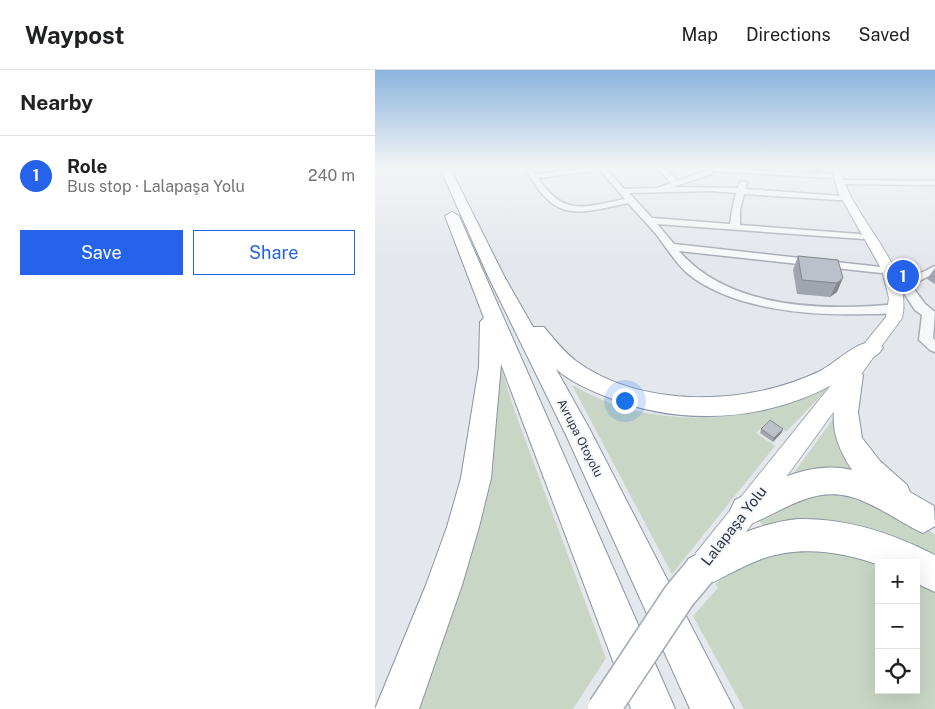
<!DOCTYPE html>
<meta charset="utf-8">
<style>
:root{--surface:#fff;--page:#f2f2f2;--text:#202124;--muted:#757577;--line:#e0e0e0;--accent:#2563eb}
body{margin:0;font-family:"Public Sans",sans-serif;background:var(--page);color:var(--text)}
.controls{position:absolute;right:15px;bottom:15px;display:grid;overflow:hidden;border-radius:0px;box-shadow:0 5px 20px #0002}
.controls button{width:45px;height:45px;display:grid;place-items:center;padding:0;border:0;border-bottom:1px solid var(--line);background:var(--surface);color:var(--text);font:25px sans-serif}
.you{position:absolute;left:249px;top:330px;width:18px;height:18px;margin:-12px;border:4px solid #fff;border-radius:50%;background:#1a73e8;box-shadow:0 0 0 8px #1a73e833}
.badge{display:grid;place-items:center;width:32px;height:32px;border-radius:50%;background:var(--accent);color:#fff;font-size:16px;font-weight:700}
.pin{position:absolute;translate:-50% -50%;border:2px solid #fff;box-shadow:0 1px 5px #0006}
.list{margin:0;padding:0;list-style:none}
h2{display:flex;justify-content:space-between;align-items:center;height:65px;margin:0;padding:0 20px;font-size:21px}
h2 small{font-size:16px;font-weight:400;color:var(--muted)}
.list li{display:grid;grid-template-columns:32px 1fr auto;gap:15px;align-items:center;box-sizing:border-box;height:80px;padding:0 20px;border-top:1px solid var(--line)}
.list b{display:block;font-size:19px;white-space:nowrap}
.list p{margin:0;font-size:16px;white-space:nowrap;color:var(--muted)}
.list em{font-size:16px;font-style:normal;color:var(--muted)}
.actions{display:flex;gap:10px;padding:15px 20px}
.actions a{flex:1;padding:11px 0;border:1px solid var(--accent);border-radius:0px;text-align:center;font-size:18px;color:var(--accent)}
.actions .main{background:var(--accent);color:#fff}
.icon{flex:none;width:28px;height:28px;fill:none;stroke:currentColor;stroke-width:2;stroke-linecap:round;stroke-linejoin:round}
.map{position:relative;flex:none;width:560px;height:639px;overflow:hidden}
header{display:flex;align-items:center;gap:30px;box-sizing:border-box;height:70px;padding:0 25px;background:var(--surface);border-bottom:1px solid var(--line)}
header strong{font-size:24px}
nav{display:flex;gap:28px;margin-inline-start:auto;font-size:18px}
main{display:flex}
aside{flex:1;background:var(--surface)}
.map>svg:first-child{display:block}
.green{fill:#c9d6c5}
.lines{fill:none;stroke-linecap:round;stroke-linejoin:round}
.minor-casing{stroke:#a9aeb7;stroke-width:3}
.major-casing{stroke:#a3abb8;stroke-width:2}
.highway-casing{stroke:#8b94a3;stroke-width:2}
.minor{fill:#f7f8fa;fill-rule:evenodd}
.major{fill:#fff;fill-rule:evenodd}
.highway{fill:#fff;fill-rule:evenodd}
.major-bridge-casing{stroke:#a3abb8;stroke-width:35;stroke-linecap:butt}
.major-bridge{stroke:#fff;stroke-width:32}
.wall{fill:#a1a5ae}
.shaded-wall{fill:#83868d}
.building{fill:#bbc0ca;stroke:#83868d}
.labels{text-anchor:middle;stroke-width:4;stroke-linejoin:round;paint-order:stroke}
.street-label{font-size:12px;fill:#2b3445;stroke:#f4f6f9}
.near-street-label{font-size:15px;fill:#2b3445;stroke:#f4f6f9}
</style>
<header>
<strong>Waypost</strong>
<nav><a>Map</a><a>Directions</a><a>Saved</a></nav>
</header>
<main>
<aside>
<h2>Nearby<small></small></h2>
<ul class="list">
<li><span class="badge">1</span><div><b>Role</b><p>Bus stop · Lalapaşa Yolu</p></div><em>240 m</em></li>
</ul>
<div class="actions"><a class="main">Save</a><a>Share</a></div>
</aside>
<div class="map">
<svg width="560" height="639" viewBox="0 0 560 639">
<rect width="100%" height="100%" fill="#e4e7ec"/>
<g class="green">
<path d="M127,300L140,342L231,588L198,639H36L75,538L122,302Z"/>
<path d="M457,314L411,362L394,350L381,363L400,376L297,504L197,315C216,325 236,335 257,340C325,356 396,347 457,314Z"/>
<path d="M461,345L492,406L413,411Z"/>
<path d="M467,420L551,458L560,465V491L392,461L384,451C409,425 433,427 467,420Z"/>
<path d="M454,479L504,494V620H541V508L560,518V639H369L318,546L343,518L340,514L367,494L395,481Z"/>
</g>
<g class="lines">
<g class="minor-casing">
<g id="minor">
<path d="M150,98H156L160,104L211,98H231L249,119L282,118L296,113L282,98H289L303,111L330,101V98L457,104L458,106L454,108L337,101V104L298,117L363,118L364,113L368,111L372,113L370,119L467,126V130H464L369,124L365,140V155L485,164L490,167L488,169L282,154L299,174L506,197L512,200L506,203L304,181C355,240 451,241 522,234L528,238C522,245 501,244 492,244C436,246 357,240 312,203C300,192 291,177 281,164C272,154 262,143 253,133C198,145 180,152 150,98ZM225,100L250,129C209,137 189,147 163,108ZM336,121L361,123L357,140L355,154L277,148L254,123Z"/>
<path d="M461,110L560,111V115L464,114L460,112Z"/>
<path d="M560,196V203L536,215L550,234L560,242L558,268L560,270V282L555,280L544,270L547,245L540,240L523,214Z"/>
</g>
</g>
<g class="major-casing">
<path id="major" d="M457,98H465C476,149 539,196 527,248L341,503L331,507L321,503L317,493L321,483L511,247L514,228L507,200L463,122Z"/>
</g>
<g class="highway-casing">
<g id="highway">
<path d="M65,98H75L129,206L158,257H169C179,269 188,281 201,291C267,339 373,336 445,301C463,292 484,267 504,273L508,278L504,283L483,298L488,305L483,342L487,368L505,391L532,415L535,422L559,436L560,456L548,463C528,454 511,441 490,432C443,410 412,440 371,456L360,452L355,441L360,430C396,412 436,390 477,400C456,368 455,348 464,311C395,351 308,357 235,328C216,321 196,312 181,299L214,358L359,639H315L192,367L113,206Z"/>
<path d="M77,142L84,146L300,639H256L126,294L116,408L104,457L87,515L44,639H0L51,515L72,457L86,408L104,297L105,252L109,248L70,146Z"/>
<path d="M423,449C472,448 517,463 560,485V522L541,513V493H504V495C465,481 423,475 384,490C363,498 345,510 325,518L313,513L308,501L313,489C348,471 383,453 423,449Z"/>
</g>
</g>
<use href="#minor" class="minor"/>
<use href="#major" class="major"/>
<use href="#highway" class="highway"/>
<g class="major-bridge-casing">
<path id="major-bridge" d="M229,639L304,526L325,501"/>
</g>
<use href="#major-bridge" class="major-bridge"/>
</g>
<g class="wall">
<path d="M425,98H447L446,102L426,101Z"/>
<path d="M423,186L463,190L462,222L455,227L422,224L418,200Z"/>
<path d="M560,198V214L552,209Z"/>
<path d="M386,359L407,362L398,372L385,363Z"/>
</g>
<g class="shaded-wall">
<path d="M468,208L462,222L455,227L462,213Z"/>
<path d="M408,359L407,362L398,372L399,368Z"/>
</g>
<g class="building">
<path d="M423,186L463,190L468,208L462,213L427,210Z"/>
<path d="M395,350L408,359L399,368L386,359Z"/>
</g>
<linearGradient id="sky" x2="0" y2="1"><stop stop-color="#8bb4dd"/><stop offset="0.52" stop-color="#f3f4f6"/><stop offset="1" stop-color="#f3f4f6" stop-opacity="0"/></linearGradient>
<rect width="560" height="187" fill="url(#sky)"/>
<g class="labels">
<g class="street-label">
<text transform="translate(205 368) rotate(63)" y="4">Avrupa Otoyolu</text>
</g>
<g class="near-street-label">
<text transform="translate(359 456) rotate(-52)" y="5">Lalapaşa Yolu</text>
</g>
</g>
</svg>
<div class="controls">
<button>+</button>
<button>−</button>
<button><svg class="icon" aria-label="locate" viewBox="0 0 24 24"><circle cx="12" cy="12" r="6"/><path d="M12 2v4M12 18v4M2 12h4M18 12h4"/></svg></button>
</div>
<div class="you"></div>
<div class="pin badge" style="left:528px;top:206px">1</div>
</div>
</main>
